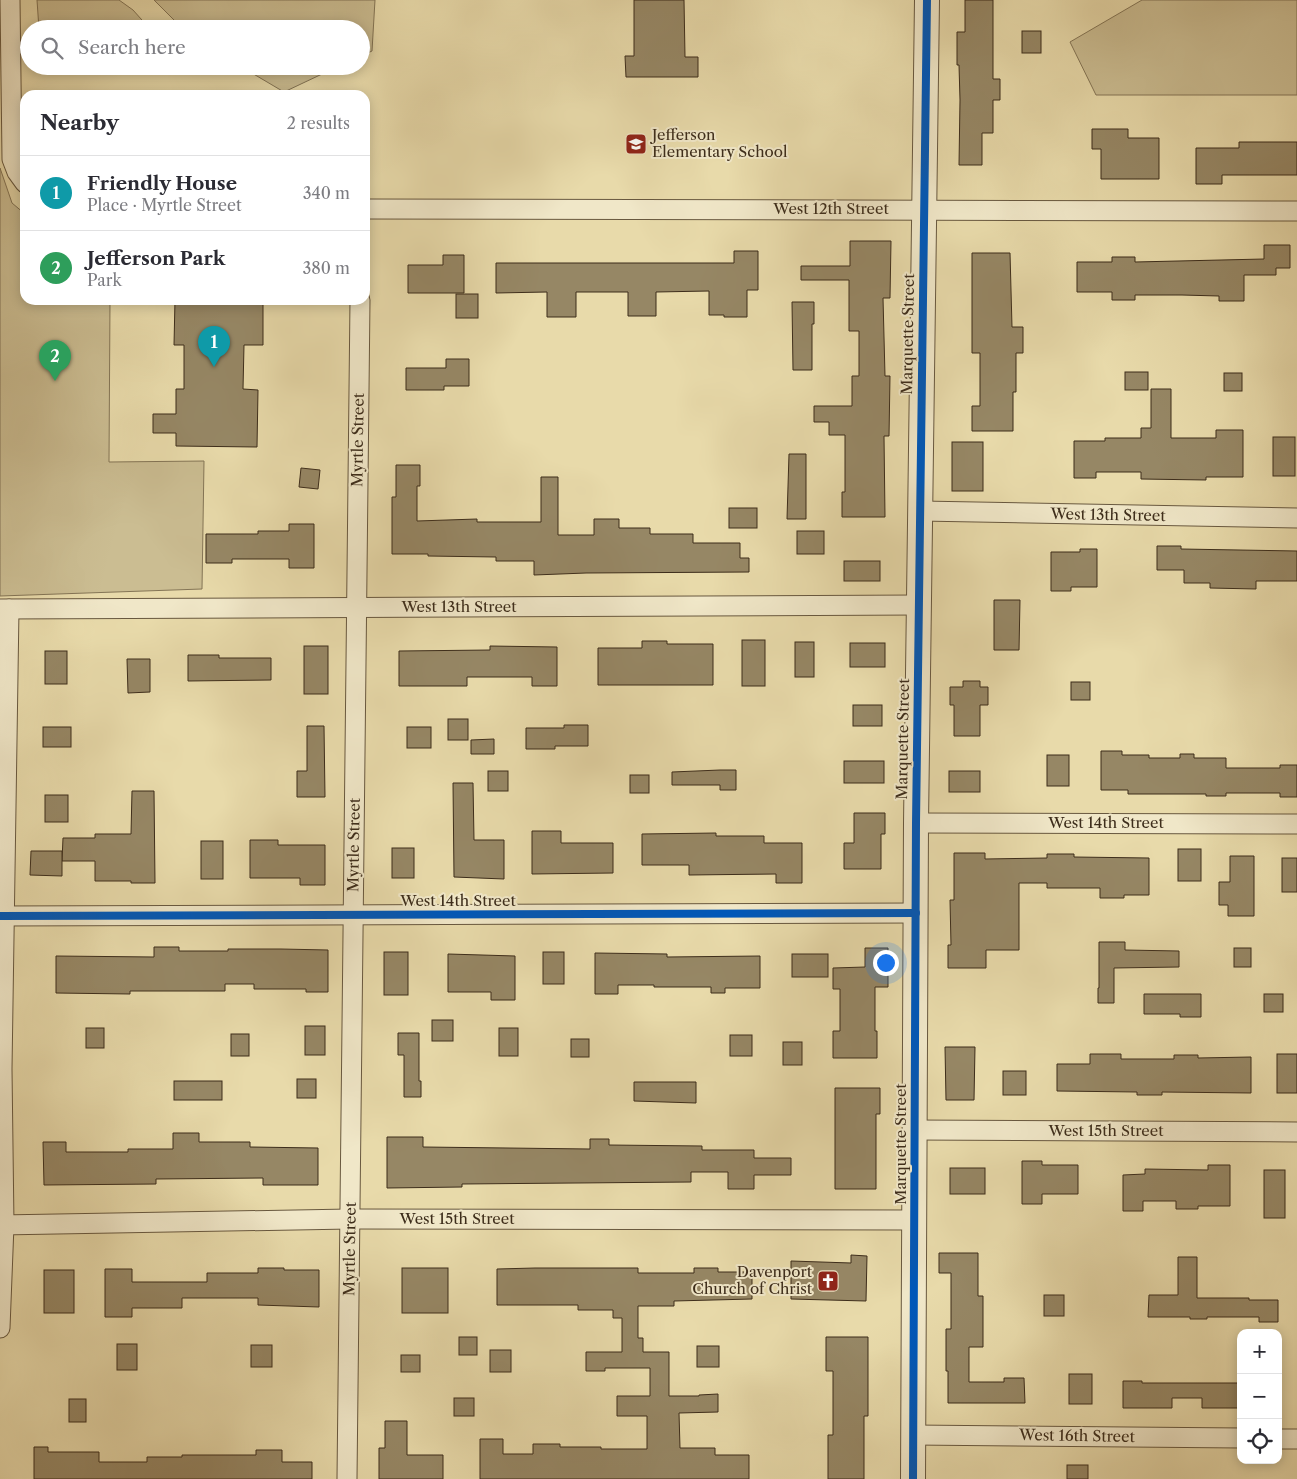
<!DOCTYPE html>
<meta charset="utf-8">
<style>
:root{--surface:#fff;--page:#f7f7f7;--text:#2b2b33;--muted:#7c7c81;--line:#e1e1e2;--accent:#ea580c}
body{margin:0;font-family:"Libre Caslon Text",serif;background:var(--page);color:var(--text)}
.controls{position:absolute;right:15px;bottom:15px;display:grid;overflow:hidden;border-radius:10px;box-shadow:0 2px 12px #0003}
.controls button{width:45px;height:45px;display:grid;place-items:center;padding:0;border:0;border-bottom:1px solid var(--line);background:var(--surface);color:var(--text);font:25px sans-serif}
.you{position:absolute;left:885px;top:962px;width:18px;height:18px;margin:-12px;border:4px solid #fff;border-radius:50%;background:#1a73e8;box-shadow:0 0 0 8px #1a73e833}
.badge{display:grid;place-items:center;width:32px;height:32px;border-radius:50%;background:var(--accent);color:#fff;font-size:16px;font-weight:700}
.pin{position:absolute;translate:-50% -41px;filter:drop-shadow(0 1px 2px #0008)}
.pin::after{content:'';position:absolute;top:26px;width:18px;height:15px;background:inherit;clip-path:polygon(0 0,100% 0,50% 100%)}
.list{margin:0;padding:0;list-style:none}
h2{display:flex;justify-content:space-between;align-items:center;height:65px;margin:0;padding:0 20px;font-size:21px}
h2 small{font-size:16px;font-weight:400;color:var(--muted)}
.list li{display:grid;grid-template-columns:32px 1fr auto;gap:15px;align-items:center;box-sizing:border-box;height:75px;padding:0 20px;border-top:1px solid var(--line)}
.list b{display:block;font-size:19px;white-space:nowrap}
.list p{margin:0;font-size:16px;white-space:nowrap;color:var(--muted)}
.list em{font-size:16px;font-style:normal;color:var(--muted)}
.icon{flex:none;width:28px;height:28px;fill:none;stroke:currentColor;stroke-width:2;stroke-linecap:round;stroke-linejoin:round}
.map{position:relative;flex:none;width:1297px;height:1479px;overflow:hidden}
.search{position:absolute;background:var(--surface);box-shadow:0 2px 12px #0003;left:20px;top:20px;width:350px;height:55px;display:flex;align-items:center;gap:12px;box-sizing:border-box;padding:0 18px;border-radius:28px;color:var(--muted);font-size:19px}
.panel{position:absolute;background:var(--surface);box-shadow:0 2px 12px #0003;left:20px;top:90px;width:350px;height:215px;border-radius:15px}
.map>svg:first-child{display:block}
.green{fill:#cbbd92;stroke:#847556}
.building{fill:#968765;stroke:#3d2d1b}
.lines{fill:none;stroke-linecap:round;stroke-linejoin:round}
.minor-casing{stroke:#68583f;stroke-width:21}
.tertiary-casing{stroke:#68583f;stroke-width:26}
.minor{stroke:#f0e7c8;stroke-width:19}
.tertiary{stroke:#f0e7c8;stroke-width:24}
.cycleway-casing{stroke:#f0e7c8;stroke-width:11}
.cycleway{stroke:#0057b8;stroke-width:8}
.labels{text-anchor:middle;stroke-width:4;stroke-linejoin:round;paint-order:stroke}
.poi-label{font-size:15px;fill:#3d2d1b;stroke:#f0e7c8;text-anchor:start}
.street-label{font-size:15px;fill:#3d2d1b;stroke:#f0e7c8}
</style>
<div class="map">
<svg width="1297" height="1479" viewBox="0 0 1297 1479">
<rect width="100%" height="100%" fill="#e8daaa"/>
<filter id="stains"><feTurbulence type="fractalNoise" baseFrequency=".004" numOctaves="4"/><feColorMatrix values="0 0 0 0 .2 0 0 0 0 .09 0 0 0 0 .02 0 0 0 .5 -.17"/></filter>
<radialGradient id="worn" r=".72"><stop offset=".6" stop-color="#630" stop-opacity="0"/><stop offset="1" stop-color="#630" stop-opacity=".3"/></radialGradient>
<g class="green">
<path d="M37,0H119L133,10L150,29H39Z"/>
<path d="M154,0H375L372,51L361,56V29H183Z"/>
<path d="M1142,0H1297V95H1096L1070,42Z"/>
<path d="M240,66H339L284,92Z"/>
<path d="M0,168L12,203L25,214V300H110L109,462L204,461L202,589L0,596Z"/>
</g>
<g class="building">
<path d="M634,0H684L685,57H698V77H626L625,56H634Z"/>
<path d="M965,0H993V79H1000V100H993V133H982V165H959L960,100L959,65H957V32H965Z"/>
<rect x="1022" y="31" width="19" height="22"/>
<path d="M1092,129H1128V138H1159V179H1101V149H1092Z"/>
<path d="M1239,142H1297V175H1222V184H1196V148H1239Z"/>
<path d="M850,241H891L890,298H883L885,376H890L889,436H884L885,517H842V492H845V435H829V422H814V406H852V376H859V331H849V280H801V266H850Z"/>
<path d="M1264,245H1290V268H1276V275H1244V301H1219V296L1182,295H1135V300H1112V292H1077V262H1112V257H1135V262L1264,259Z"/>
<path d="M734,251H758V290H747V317H724V315H709V291L656,292V316H628V292H576V317H547V292L496,293V263H734Z"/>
<path d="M972,253H1010L1012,327H1023V353H1016V392H1013V431H972V406H980V353H972Z"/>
<path d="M443,255H464V293H408V265H443Z"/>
<rect x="456" y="294" width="22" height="24"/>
<path d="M175,300H263V345H244L243,389L258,390L257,447L176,446V433H153V414H176V389H184V345H174Z"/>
<path d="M792,302H814V324H812V370H793Z"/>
<path d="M446,359H469V386H444V390H406V368H446Z"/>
<rect x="1125" y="372" width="23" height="18"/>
<rect x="1224" y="373" width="18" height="18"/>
<path d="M1151,389H1171V438H1216V430H1243V477H1206V480L1141,479V472H1096V478H1074V441H1105V438H1141V428H1151Z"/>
<rect x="1273" y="437" width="22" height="39"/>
<rect x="952" y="442" width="31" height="49"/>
<path d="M789,454H806V519H787Z"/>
<path d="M396,465H420V486H417V521L477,519V522H541V477H558V535H594V519H619V528H650V534H693V543H740V558H749V572L586,573L534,575V561H496V557L428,556V554H392V497H396Z"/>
<path d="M301,468L320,470L318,489L299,487Z"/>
<rect x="729" y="508" width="28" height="20"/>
<path d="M289,524H314V568H289V559H232V563H206V534H258V531H289Z"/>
<rect x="797" y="531" width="27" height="23"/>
<path d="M1157,546H1181V549L1297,551V581H1256V589L1210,588V583H1184V570H1157Z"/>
<path d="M1080,549H1097V587H1071V591H1051V552H1080Z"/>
<rect x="844" y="561" width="36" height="20"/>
<path d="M994,600H1020L1019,650H994Z"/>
<rect x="742" y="640" width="23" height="46"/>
<path d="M642,641H667V644H713V685H598V648H642Z"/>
<rect x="795" y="642" width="19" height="35"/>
<rect x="850" y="643" width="35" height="24"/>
<rect x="304" y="646" width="24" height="48"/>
<path d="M490,646L557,647V686H532V677H467V686H399V651L490,650Z"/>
<rect x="45" y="651" width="22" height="33"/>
<path d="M188,655H219V658H271V680L188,681Z"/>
<path d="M127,659H150V692L128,693Z"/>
<path d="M963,681H980V687H988V705H980V736H954V705H950V687H963Z"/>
<rect x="1071" y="682" width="19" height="18"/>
<rect x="853" y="705" width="29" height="21"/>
<rect x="448" y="719" width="20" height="21"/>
<path d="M564,725H588V746H555V749H526V728H564Z"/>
<path d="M307,726H324L325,797H297V771H307Z"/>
<rect x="43" y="727" width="28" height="20"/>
<rect x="407" y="727" width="24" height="21"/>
<path d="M494,739V754H471V740Z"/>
<path d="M1101,751H1122V755H1149V758H1180V754H1194V758H1226V768H1280V765H1297V797H1280V793H1226V796H1206V794H1128V790H1101Z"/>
<rect x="1047" y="755" width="22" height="31"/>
<rect x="844" y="761" width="40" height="22"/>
<path d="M720,770H736V790H720V785H672V772Z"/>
<rect x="488" y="771" width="20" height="20"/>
<rect x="949" y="771" width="31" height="21"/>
<rect x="630" y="775" width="19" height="18"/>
<path d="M453,783H473L474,840H504V879L454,877Z"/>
<path d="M132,791H154L155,883H131V881H95V861H62L63,838H95V834H131Z"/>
<rect x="45" y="795" width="23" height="27"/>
<path d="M854,813H885V834H881V869H844V843H854Z"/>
<path d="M532,831H561V843H613V873L532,874Z"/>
<path d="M716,833V836H764V843H802V883H776V874L689,875V865H642V834Z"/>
<path d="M250,840H278V845H325V885H300V878H250Z"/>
<rect x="201" y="841" width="22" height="38"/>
<rect x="392" y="848" width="22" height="30"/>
<rect x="1178" y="849" width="23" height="32"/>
<path d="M31,851H62V876L30,875Z"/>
<path d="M954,853H985V859L1047,858V854H1074V857L1149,858V895H1124V898H1100V888H1047V883H1019V950H986V968H948V945H951L950,900H954Z"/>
<path d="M1230,856H1254V916H1228V905H1219V882H1230Z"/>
<rect x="1282" y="858" width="15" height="34"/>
<path d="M1099,942H1125V950L1179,951V967L1114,968V1003H1098V988H1099Z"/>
<path d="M154,947H179V951H228V949H281L328,950V992H306V989H254V984H225V991H130V994L56,993V956L154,957Z"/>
<path d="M865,948H888V987H875V1031H877V1058H833V1031H840V989H833V968L865,967Z"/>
<rect x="1234" y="948" width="17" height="19"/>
<rect x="384" y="952" width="24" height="43"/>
<rect x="543" y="952" width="21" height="32"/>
<path d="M595,953L667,954V957L760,956V988H725V993H711V987H654V985H618V994H595Z"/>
<path d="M448,954L515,956V1000H491V992H448Z"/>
<rect x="792" y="954" width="36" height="23"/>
<path d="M1144,994H1201V1017H1180V1014H1144Z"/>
<rect x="1264" y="994" width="19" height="18"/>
<rect x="432" y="1020" width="21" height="21"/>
<rect x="305" y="1026" width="20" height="29"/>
<rect x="86" y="1028" width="18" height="20"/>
<rect x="499" y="1028" width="19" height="28"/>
<path d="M398,1033H419V1081H421V1097H404V1055H398Z"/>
<rect x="231" y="1034" width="18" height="22"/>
<rect x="730" y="1035" width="22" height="21"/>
<rect x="571" y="1039" width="18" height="18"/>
<rect x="783" y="1042" width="19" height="23"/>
<path d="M945,1047H975L974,1100H946Z"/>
<path d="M1090,1054H1121V1059H1174V1055H1198V1058L1251,1057V1093L1162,1092V1095H1137V1092L1057,1091V1064H1090Z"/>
<rect x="1277" y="1054" width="20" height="39"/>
<rect x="1003" y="1071" width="23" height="24"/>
<rect x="297" y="1079" width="19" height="19"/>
<rect x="174" y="1081" width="48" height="19"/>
<path d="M634,1082H696V1103L634,1101Z"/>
<path d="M835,1088H880V1114H876V1189H835Z"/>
<path d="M173,1133H199V1142H250V1147L318,1148V1185H263V1178L156,1179V1184L44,1185L43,1142H66V1152H128V1149H173Z"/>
<path d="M387,1137H423V1147L590,1149V1139H609V1145L702,1146V1150H754V1158H791V1175H754V1189H728V1172H691V1182L462,1184V1187L387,1188Z"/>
<path d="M1022,1161H1042V1165H1078V1194H1042V1204H1022Z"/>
<path d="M1208,1165H1230V1206H1198V1209H1176V1201H1143V1211H1123V1175L1145,1174V1169L1208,1170Z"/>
<rect x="950" y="1168" width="35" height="26"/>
<rect x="1264" y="1170" width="21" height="48"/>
<path d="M939,1253H978V1296H983V1347H969V1382H1004V1378H1024L1025,1403H948V1371H946V1329H951V1273H939Z"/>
<path d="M851,1255L867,1256L866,1301L791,1299V1261L851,1263Z"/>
<path d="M1178,1257H1197V1298H1249V1300H1278V1322H1259V1317H1207V1319H1190V1317H1148L1149,1295H1178Z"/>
<path d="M258,1268H284V1270H319V1307L258,1305V1298H182V1308H132V1317H105V1269H132V1282H207V1273H258Z"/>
<rect x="402" y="1268" width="46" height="45"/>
<path d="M535,1268H638V1273H694V1268H718V1272H752V1299L674,1301V1306H638V1338H643V1352H669V1396H699V1395L718,1394V1412L679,1413L680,1448H715V1455H749V1479H480V1439H503V1454H533V1444H560V1447H601V1449H647V1416H617V1396H650V1368H605V1371H586V1352H622V1318H613V1310H578V1305H497V1269Z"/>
<rect x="44" y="1270" width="30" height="43"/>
<rect x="1044" y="1295" width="20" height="21"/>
<rect x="459" y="1337" width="18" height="18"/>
<path d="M826,1337H868V1416H864V1479H828V1435H833V1371H826Z"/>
<rect x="117" y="1344" width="20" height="26"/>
<rect x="251" y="1345" width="21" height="22"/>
<rect x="697" y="1346" width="22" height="21"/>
<rect x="490" y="1350" width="21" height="22"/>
<rect x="401" y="1355" width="19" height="17"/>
<rect x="1069" y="1374" width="23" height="30"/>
<path d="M1123,1381H1142V1383H1241V1408H1202V1398H1172V1408H1123Z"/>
<rect x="454" y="1398" width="20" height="18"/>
<rect x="69" y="1399" width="17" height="23"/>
<path d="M385,1421H407V1455H443V1479H379V1448H385Z"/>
<path d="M34,1447H48V1452H99V1462H147V1457H182V1455H256V1450H282V1462H312V1479H34Z"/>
<rect x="1067" y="1465" width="21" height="14"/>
</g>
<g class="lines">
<g class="minor-casing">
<g id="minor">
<path d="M10,0L12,159L17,172L25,183"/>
<path d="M365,209L1297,211"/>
<path d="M920,511L1297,518"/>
<path d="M0,609L918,605"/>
<path d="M916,823L1297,824"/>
<path d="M0,916L916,913"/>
<path d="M915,1130L1297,1132"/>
<path d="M0,1225L350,1219L914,1220"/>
<path d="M0,1328L4,1225L2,1069L9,609"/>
<path d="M913,1435L1241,1438"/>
<path d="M1278,1439H1297"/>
<path d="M347,1479L360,300"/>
</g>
</g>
<g class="tertiary-casing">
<path id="tertiary" d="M913,1479L916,823L927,0"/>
</g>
<use href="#minor" class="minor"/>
<use href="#tertiary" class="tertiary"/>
<g class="cycleway-casing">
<g id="cycleway">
<path d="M0,916L916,913"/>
<path d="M913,1479L916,823L927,0"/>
</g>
</g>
<use href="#cycleway" class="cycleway"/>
</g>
<defs>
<g id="school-square" transform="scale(1.125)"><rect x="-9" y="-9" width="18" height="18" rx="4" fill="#8f2418" stroke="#f0e7c8"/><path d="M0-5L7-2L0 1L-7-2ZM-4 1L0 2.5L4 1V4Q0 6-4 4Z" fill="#fff"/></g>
<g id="church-square" transform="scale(1.125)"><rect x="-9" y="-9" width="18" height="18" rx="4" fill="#8f2418" stroke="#f0e7c8"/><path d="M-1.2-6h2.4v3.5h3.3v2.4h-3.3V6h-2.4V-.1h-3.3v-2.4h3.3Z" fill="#fff"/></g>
</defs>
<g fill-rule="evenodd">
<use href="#school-square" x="636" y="144"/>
<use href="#church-square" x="828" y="1281"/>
</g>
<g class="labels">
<g class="poi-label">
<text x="652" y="140">Jefferson<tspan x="652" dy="17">Elementary School</tspan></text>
<text x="812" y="1277" text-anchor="end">Davenport<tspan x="812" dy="17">Church of Christ</tspan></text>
</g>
<g class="street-label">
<text x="831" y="214">West 12th Street</text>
<text transform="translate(908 334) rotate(-89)" y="5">Marquette Street</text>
<text transform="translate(358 440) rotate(-89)" y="5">Myrtle Street</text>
<text transform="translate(1108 515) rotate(1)" y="5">West 13th Street</text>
<text x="459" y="612">West 13th Street</text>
<text transform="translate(903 739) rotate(-89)" y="5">Marquette Street</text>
<text x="1106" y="828">West 14th Street</text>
<text transform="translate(354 845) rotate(-89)" y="5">Myrtle Street</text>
<text x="458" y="906">West 14th Street</text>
<text x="1106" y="1136">West 15th Street</text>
<text transform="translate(901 1144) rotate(-90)" y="5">Marquette Street</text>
<text x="457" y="1224">West 15th Street</text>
<text transform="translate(350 1249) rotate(-89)" y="5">Myrtle Street</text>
<text transform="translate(1077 1436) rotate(1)" y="5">West 16th Street</text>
</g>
</g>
<rect width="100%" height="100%" filter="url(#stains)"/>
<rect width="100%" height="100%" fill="url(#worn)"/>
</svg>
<div class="controls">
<button>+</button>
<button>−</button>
<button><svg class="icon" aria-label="locate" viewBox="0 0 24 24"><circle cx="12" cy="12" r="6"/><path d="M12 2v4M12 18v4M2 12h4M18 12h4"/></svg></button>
</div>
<div class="you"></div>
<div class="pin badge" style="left:214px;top:367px;background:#0f9aa8">1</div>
<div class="pin badge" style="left:55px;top:381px;background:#2e9e5b">2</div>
<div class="search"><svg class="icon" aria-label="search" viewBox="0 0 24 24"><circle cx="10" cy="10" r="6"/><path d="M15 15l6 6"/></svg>Search here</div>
<section class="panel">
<h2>Nearby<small>2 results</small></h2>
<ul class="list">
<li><span class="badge" style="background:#0f9aa8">1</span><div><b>Friendly House</b><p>Place · Myrtle Street</p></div><em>340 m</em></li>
<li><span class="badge" style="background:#2e9e5b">2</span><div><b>Jefferson Park</b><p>Park</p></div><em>380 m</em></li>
</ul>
</section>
</div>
